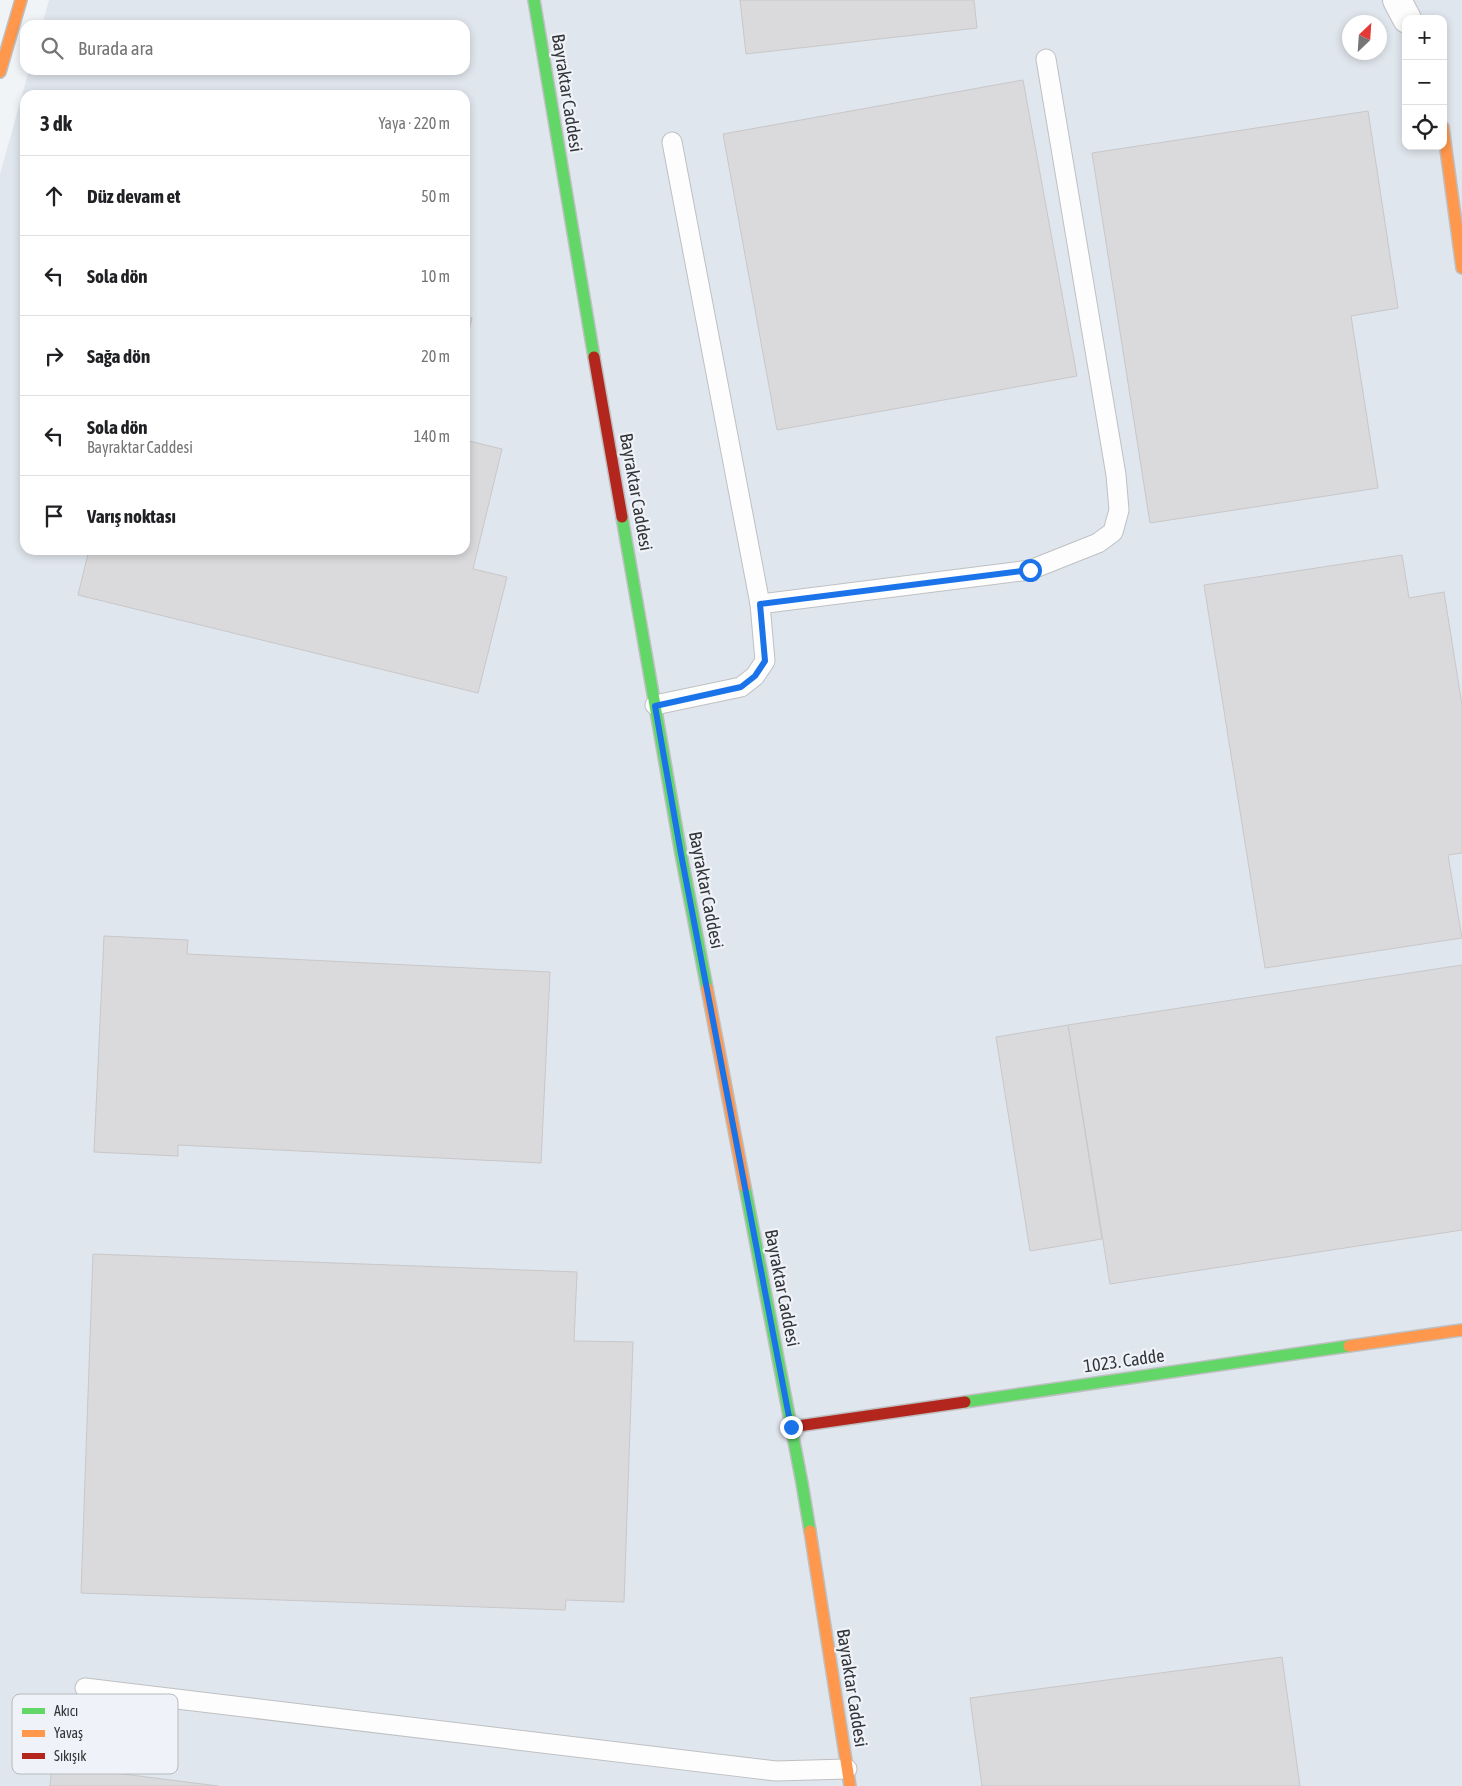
<!DOCTYPE html>
<html lang="tr">
<meta charset="utf-8">
<style>
:root{--surface:#fff;--page:#f2f2f2;--text:#202124;--muted:#757577;--line:#e0e0e0}
body{margin:0;font-family:"Asap Condensed",sans-serif;background:var(--page);color:var(--text)}
.controls{position:absolute;right:15px;top:15px;display:grid;overflow:hidden;border-radius:10px;box-shadow:0 2px 8px #0003}
.controls button{width:45px;height:45px;display:grid;place-items:center;padding:0;border:0;border-bottom:1px solid var(--line);background:var(--surface);color:var(--text);font:25px sans-serif}
.compass{position:absolute;left:1342px;top:15px;width:45px;height:45px;border-radius:50%;background:var(--surface);box-shadow:0 2px 8px #0003;rotate:25deg}
.stop{position:absolute;width:15px;height:15px;margin:-11px;border:4px solid #1a73e8;border-radius:50%;background:#fff}
.stop.end{background:#1a73e8;border-color:#fff;box-shadow:0 1px 5px #0008}
.list{margin:0;padding:0;list-style:none}
h2{display:flex;justify-content:space-between;align-items:center;height:65px;margin:0;padding:0 20px;font-size:21px}
h2 small{font-size:16px;font-weight:400;color:var(--muted)}
.list li{display:grid;grid-template-columns:32px 1fr auto;gap:15px;align-items:center;box-sizing:border-box;height:80px;padding:0 20px;border-top:1px solid var(--line)}
.list b{display:block;font-size:19px;white-space:nowrap}
.list p{margin:0;font-size:16px;white-space:nowrap;color:var(--muted)}
.list em{font-size:16px;font-style:normal;color:var(--muted)}
.icon{flex:none;width:28px;height:28px;fill:none;stroke:currentColor;stroke-width:2;stroke-linecap:round;stroke-linejoin:round}
.map{position:relative;flex:none;width:1462px;height:1786px;overflow:hidden}
.search{position:absolute;background:var(--surface);box-shadow:0 2px 8px #0003;left:20px;top:20px;width:450px;height:55px;display:flex;align-items:center;gap:12px;box-sizing:border-box;padding:0 18px;border-radius:15px;color:var(--muted);font-size:19px}
.panel{position:absolute;background:var(--surface);box-shadow:0 2px 8px #0003;left:20px;top:90px;width:450px;height:465px;border-radius:15px}
.map>svg:first-child{display:block}
.built{fill:#e0e6ed;fill-rule:evenodd}
.building{fill:#dadadc;stroke:#c8c7c9}
.lines{fill:none;stroke-linecap:round;stroke-linejoin:round}
.lane-casing{stroke:#bec0c2;stroke-width:21}
.street-casing{stroke:#bec0c2;stroke-width:30}
.fast-casing{stroke:#bec0c2;stroke-width:14}
.slow-casing{stroke:#bec0c2;stroke-width:14}
.jam-casing{stroke:#bec0c2;stroke-width:14}
.lane{stroke:#fdfdfe;stroke-width:19}
.street{stroke:#fdfdfe;stroke-width:28}
.fast{stroke:#63d668;stroke-width:11}
.slow{stroke:#ff974d;stroke-width:11}
.jam{stroke:#b3261e;stroke-width:11}
.route{stroke:#1a73e8;stroke-width:6}
.labels{text-anchor:middle;stroke-width:4.5;stroke-linejoin:round;paint-order:stroke}
.street-label{font-size:18px;fill:#323436;stroke:#eff3f9}
.key{fill:#eff3f9;stroke:#b6babe;stroke-width:1}
.key-label{font-size:14px;fill:#323436}
</style>
<div class="map">
<svg width="1462" height="1786" viewBox="0 0 1462 1786">
<rect width="100%" height="100%" fill="#f1f4f7"/>
<path class="built" d="M49,0H1462V1786H0V174L29,70H465V25H42ZM1406,19H1443V146H1406ZM1350,22H1380V52H1350ZM25,95H465V550H25Z"/>
<g class="building">
<path d="M740,0H974L977,28L746,54Z"/>
<path d="M1023,80L1077,376L777,430L723,134Z"/>
<path d="M1368,111L1398,308L1351,316L1378,488L1150,523L1092,153Z"/>
<path d="M465,317L472,318L465,348Z"/>
<path d="M465,440L502,449L473,569L507,577L478,693L78,595L89,550H465Z"/>
<path d="M1402,555L1409,598L1444,592L1462,705V853L1448,855L1462,938L1265,968L1204,585Z"/>
<path d="M104,936L188,940L187,954L550,972L541,1163L178,1145V1156L94,1152Z"/>
<path d="M1462,965V1230L1110,1284L1068,1025Z"/>
<path d="M1068,1025L1102,1239L1030,1251L996,1037Z"/>
<path d="M93,1254L577,1272L574,1341L633,1342L624,1602L566,1600L565,1610L81,1593Z"/>
<path d="M1282,1657L1300,1786H982L970,1698Z"/>
<path d="M52,1765L218,1786H50Z"/>
</g>
<g class="lines">
<g class="lane-casing">
<g id="lane">
<path d="M760,604L1030,570L1098,543L1113,532L1119,510L1116,475L1046,59"/>
<path d="M655,705L741,687L755,676L765,661L760,604L672,142"/>
<path d="M85,1688L776,1771L847,1769"/>
</g>
</g>
<g class="street-casing">
<path id="street" d="M1397,0L1407,19"/>
</g>
<g class="fast-casing">
<g id="fast">
<path d="M534,0L594,357"/>
<path d="M622,517L681,854L707,988"/>
<path d="M745,1187L802,1483L810,1531"/>
<path d="M965,1402L1349,1346"/>
</g>
</g>
<g class="slow-casing">
<g id="slow">
<path d="M0,72L21,0"/>
<path d="M1443,127L1462,268"/>
<path d="M707,988L745,1187"/>
<path d="M1349,1346L1462,1330"/>
<path d="M810,1531L850,1786"/>
</g>
</g>
<g class="jam-casing">
<g id="jam">
<path d="M594,357L622,517"/>
<path d="M791,1427L965,1402"/>
</g>
</g>
<use href="#lane" class="lane"/>
<use href="#street" class="street"/>
<use href="#fast" class="fast"/>
<use href="#slow" class="slow"/>
<use href="#jam" class="jam"/>
</g>
<g class="lines">
<path class="route" d="M791,1427L681,854L655,706L741,687L755,676L765,661L760,604L1030,570"/>
</g>
<g class="labels">
<g class="street-label">
<text transform="translate(567 93) rotate(81)" y="6">Bayraktar Caddesi</text>
<text transform="translate(636 492) rotate(80)" y="6">Bayraktar Caddesi</text>
<text transform="translate(706 890) rotate(79)" y="6">Bayraktar Caddesi</text>
<text transform="translate(782 1288) rotate(79)" y="6">Bayraktar Caddesi</text>
<text transform="translate(1124 1361) rotate(-8)" y="6">1023. Cadde</text>
<text transform="translate(852 1688) rotate(81)" y="6">Bayraktar Caddesi</text>
</g>
</g>
<rect x="12" y="1694" width="166" height="80" rx="8" class="key"/>
<rect x="22" y="1708" width="23" height="6" fill="#63d668"/>
<rect x="22" y="1730" width="23" height="7" fill="#ff974d"/>
<rect x="22" y="1753" width="23" height="6" fill="#b3261e"/>
<g class="key-label">
<text x="54" y="1716">Akıcı</text>
<text x="54" y="1738">Yavaş</text>
<text x="54" y="1761">Sıkışık</text>
</g>
</svg>
<div class="controls">
<button>+</button>
<button>−</button>
<button><svg class="icon" aria-label="locate" viewBox="0 0 24 24"><circle cx="12" cy="12" r="6"/><path d="M12 2v4M12 18v4M2 12h4M18 12h4"/></svg></button>
</div>
<svg class="compass" viewBox="-18 -18 36 36"><path d="M0-13l5 13h-10z" fill="#e53935"/><path d="M0 13l5-13h-10z" fill="#757577"/></svg>
<div class="stop" style="left:1030px;top:570px"></div>
<div class="stop end" style="left:791px;top:1427px"></div>
<div class="search"><svg class="icon" aria-label="search" viewBox="0 0 24 24"><circle cx="10" cy="10" r="6"/><path d="M15 15l6 6"/></svg>Burada ara</div>
<section class="panel">
<h2>3 dk<small>Yaya · 220 m</small></h2>
<ul class="list">
<li><svg class="icon" aria-label="ahead" viewBox="0 0 24 24"><path d="M12 20V5M6 11l6-6 6 6"/></svg><div><b>Düz devam et</b></div><em>50 m</em></li>
<li><svg class="icon" aria-label="left" viewBox="0 0 24 24"><path d="M17 20v-9H6M10 6l-5 5 5 5"/></svg><div><b>Sola dön</b></div><em>10 m</em></li>
<li><svg class="icon" aria-label="right" viewBox="0 0 24 24"><path d="M7 20v-9h11M14 6l5 5-5 5"/></svg><div><b>Sağa dön</b></div><em>20 m</em></li>
<li><svg class="icon" aria-label="left" viewBox="0 0 24 24"><path d="M17 20v-9H6M10 6l-5 5 5 5"/></svg><div><b>Sola dön</b><p>Bayraktar Caddesi</p></div><em>140 m</em></li>
<li><svg class="icon" aria-label="arrive" viewBox="0 0 24 24"><path d="M6 21V4h12l-3 4 3 4H6"/></svg><div><b>Varış noktası</b></div></li>
</ul>
</section>
</div>
